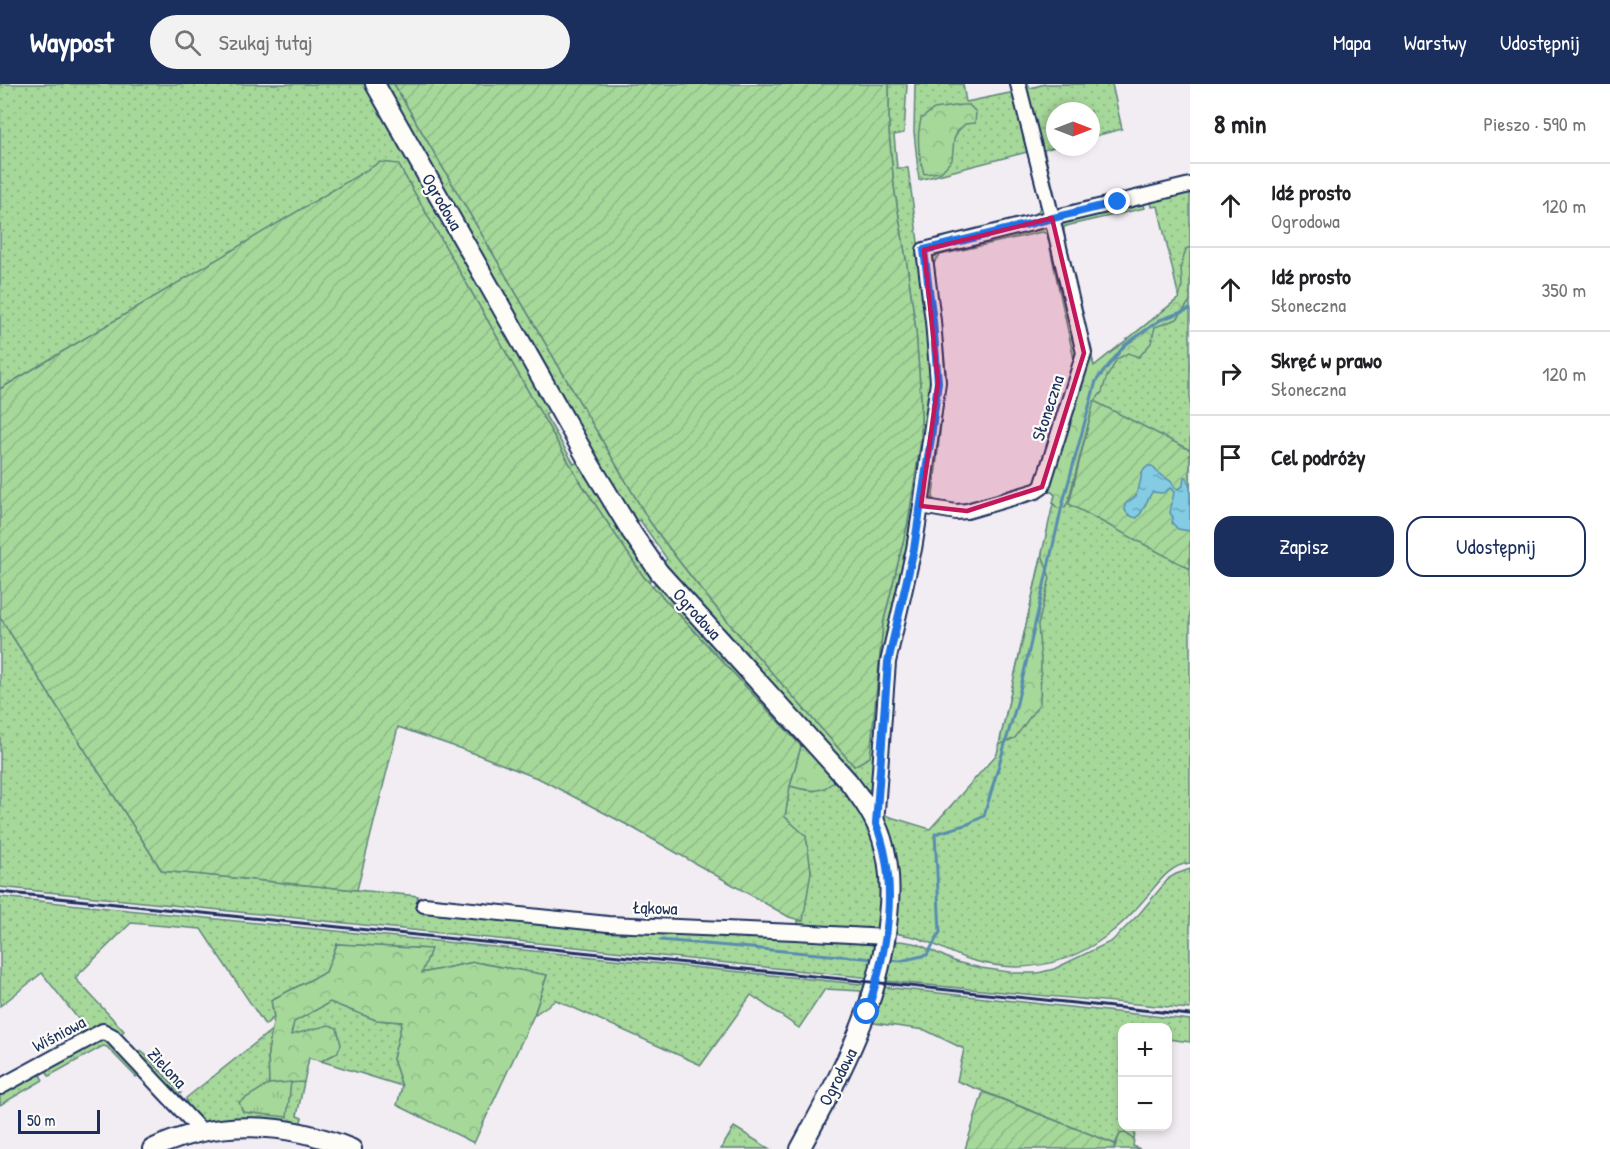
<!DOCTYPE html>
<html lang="pl">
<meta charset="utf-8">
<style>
:root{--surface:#fff;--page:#f2f2f2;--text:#202124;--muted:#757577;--line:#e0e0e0;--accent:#1b2f5e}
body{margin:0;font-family:"Patrick Hand",sans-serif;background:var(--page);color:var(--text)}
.controls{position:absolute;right:18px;bottom:18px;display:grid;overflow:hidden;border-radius:12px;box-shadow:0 3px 9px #0003}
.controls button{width:54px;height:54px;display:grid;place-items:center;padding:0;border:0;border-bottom:2px solid var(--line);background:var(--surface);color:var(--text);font:30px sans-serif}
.compass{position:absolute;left:1046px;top:18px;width:54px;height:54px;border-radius:50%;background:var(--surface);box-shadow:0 3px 9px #0003;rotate:90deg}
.scale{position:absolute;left:18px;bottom:15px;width:82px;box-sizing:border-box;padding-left:6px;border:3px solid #1b2f5e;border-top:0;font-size:16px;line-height:21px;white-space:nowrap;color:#1b2f5e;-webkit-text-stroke:4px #fdfcf7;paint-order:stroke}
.stop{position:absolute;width:18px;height:18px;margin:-14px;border:4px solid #1a73e8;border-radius:50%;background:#fff}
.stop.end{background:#1a73e8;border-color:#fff;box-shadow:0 2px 6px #0008}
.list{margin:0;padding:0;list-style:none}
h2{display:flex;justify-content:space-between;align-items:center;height:78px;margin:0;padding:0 24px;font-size:26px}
h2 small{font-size:20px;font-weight:400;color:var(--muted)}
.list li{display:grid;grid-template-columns:39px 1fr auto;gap:18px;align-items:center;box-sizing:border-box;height:84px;padding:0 24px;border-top:2px solid var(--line)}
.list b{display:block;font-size:22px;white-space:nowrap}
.list p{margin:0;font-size:20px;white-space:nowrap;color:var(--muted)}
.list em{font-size:20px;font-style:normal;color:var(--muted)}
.actions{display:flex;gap:12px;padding:18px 24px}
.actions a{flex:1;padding:14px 0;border:2px solid var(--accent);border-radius:18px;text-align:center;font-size:21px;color:var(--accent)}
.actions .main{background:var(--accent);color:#fff}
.icon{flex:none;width:33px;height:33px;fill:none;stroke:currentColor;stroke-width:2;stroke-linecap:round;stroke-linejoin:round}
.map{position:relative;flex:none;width:1190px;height:1065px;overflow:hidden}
header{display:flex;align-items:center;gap:36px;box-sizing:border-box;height:84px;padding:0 30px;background:var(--accent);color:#fff}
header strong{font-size:28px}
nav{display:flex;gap:33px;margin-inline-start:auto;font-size:21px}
.search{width:420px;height:54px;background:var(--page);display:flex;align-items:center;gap:15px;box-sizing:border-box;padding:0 21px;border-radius:33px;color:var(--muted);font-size:22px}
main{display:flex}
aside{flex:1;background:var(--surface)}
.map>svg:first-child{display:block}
.grass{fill:url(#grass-dots);stroke:#60847c;stroke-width:1.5}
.forest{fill:url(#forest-crowns);stroke:#60847c;stroke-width:1.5}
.park{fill:url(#park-tufts);stroke:#60847c;stroke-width:1.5}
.garden{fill:url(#garden-furrows);stroke:#60847c;stroke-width:1.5}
.water{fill:url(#water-ripples);stroke:#598dae;stroke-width:1.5}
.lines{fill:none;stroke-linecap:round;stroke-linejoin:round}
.stream{stroke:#598dae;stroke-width:3}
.street-casing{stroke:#1b2f5e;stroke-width:18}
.secondary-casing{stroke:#1b2f5e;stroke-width:22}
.street{stroke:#fdfcf7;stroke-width:14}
.secondary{stroke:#fdfcf7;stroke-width:18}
.rail{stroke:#1b2f5e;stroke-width:3}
.route{stroke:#1a73e8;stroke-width:8}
.marked{fill:#c2185b;fill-opacity:0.2;stroke:#c2185b;stroke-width:4.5;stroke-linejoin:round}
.labels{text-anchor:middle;stroke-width:4.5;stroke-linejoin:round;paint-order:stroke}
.street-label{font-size:18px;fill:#1b2f5e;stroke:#fdfcf7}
</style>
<header>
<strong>Waypost</strong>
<div class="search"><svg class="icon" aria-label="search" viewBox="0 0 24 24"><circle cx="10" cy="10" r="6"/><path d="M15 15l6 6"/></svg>Szukaj tutaj</div>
<nav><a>Mapa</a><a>Warstwy</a><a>Udostępnij</a></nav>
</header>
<main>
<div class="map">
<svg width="1190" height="1065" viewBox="0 0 1190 1065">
<defs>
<pattern id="grass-dots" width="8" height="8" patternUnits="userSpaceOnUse" patternTransform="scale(1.5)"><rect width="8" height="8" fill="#a6d89a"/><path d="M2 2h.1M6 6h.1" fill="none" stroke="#8eba87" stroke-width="1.8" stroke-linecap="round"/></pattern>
<pattern id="forest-crowns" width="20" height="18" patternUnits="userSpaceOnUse" patternTransform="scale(1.5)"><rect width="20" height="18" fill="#a6d89a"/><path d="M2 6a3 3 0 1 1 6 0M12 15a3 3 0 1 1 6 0" fill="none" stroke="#8eba87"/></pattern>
<pattern id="park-tufts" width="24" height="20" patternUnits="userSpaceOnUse" patternTransform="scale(1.5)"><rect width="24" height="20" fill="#a6d89a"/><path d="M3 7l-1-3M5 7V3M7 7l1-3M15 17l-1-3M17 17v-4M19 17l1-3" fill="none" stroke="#8eba87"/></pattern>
<pattern id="garden-furrows" width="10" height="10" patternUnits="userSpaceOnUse" patternTransform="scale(1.5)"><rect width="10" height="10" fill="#a6d89a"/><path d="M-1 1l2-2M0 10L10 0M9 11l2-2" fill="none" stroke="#8eba87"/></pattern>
<pattern id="water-ripples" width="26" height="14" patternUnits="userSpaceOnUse" patternTransform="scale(1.5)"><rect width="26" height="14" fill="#83cce4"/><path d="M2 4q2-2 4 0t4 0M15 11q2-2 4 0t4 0" fill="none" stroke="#6aa6bc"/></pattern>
</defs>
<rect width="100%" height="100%" fill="#f2edf2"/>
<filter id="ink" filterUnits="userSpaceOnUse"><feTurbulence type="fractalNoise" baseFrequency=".0167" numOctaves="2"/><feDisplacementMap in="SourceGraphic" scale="12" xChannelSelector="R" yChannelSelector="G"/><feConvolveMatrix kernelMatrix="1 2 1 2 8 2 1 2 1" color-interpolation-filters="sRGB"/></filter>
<g filter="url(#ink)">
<g class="grass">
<path d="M0,0H367L552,327L545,331L574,380L580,377L653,492L649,498L643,492L579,396L398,80L380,79L0,305Z"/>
<path d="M381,0H394L648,435C710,523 784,601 854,682L877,600L883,540L908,438L921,356V315L916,247L907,181L894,103L889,49V0H907L904,49L894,51L897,84H908L928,232L932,298L928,355L873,699L870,706L860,704L660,481L667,475L640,436L633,440Z"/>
<path d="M915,0H963L966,18L1015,8L1045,126L1042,130L1035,132L1039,126L1040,119L1027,68L919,96L914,48Z"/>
<path d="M1023,0H1028L1030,4L1045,0H1112L1122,45L1091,53V27H1055V63L1044,66L1057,120L1052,121Z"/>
<path d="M1190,106V779C1167,781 1156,803 1142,818C1097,871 1040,896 971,876C953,871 938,861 920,855C912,851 902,852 894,848L883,738L884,731L930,745L997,670L1055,411L1052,408H1044L1090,272L1060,142L1063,137L1143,118L1145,124L1070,141L1064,143V148L1094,282L1179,214L1158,122L1152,123L1151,116Z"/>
<path d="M1046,142L1049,145L1079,262L1075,280L1047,150L1042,148L940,171L934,179L946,288L944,311L933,412L935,417L928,411L941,316L931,175L935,169Z"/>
<path d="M0,533L162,787L418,812L417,825L611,846L866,857L873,861L876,865L871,894L0,803Z"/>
<path d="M837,695L848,706L873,749L885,808L880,843L874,849L798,842V836L802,837L811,787L806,753L785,733L790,702L814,707Z"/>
<path d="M1190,785V925L884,897L892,859L899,857L907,858L918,860L956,878L981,884L1016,889H1038L1054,885L1112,857L1140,829L1169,794L1176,790Z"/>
<path d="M0,813L869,901L855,944L861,907L825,905L799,944L751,911L701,981L556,916L534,931L547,891L474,878L421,889L430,865L337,860L326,888L271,916L274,933L265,941L201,845L131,839L75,894L124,947L118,952L71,954L86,945L42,889L0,922Z"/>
<path d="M883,903L1190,936V958L1168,955V944H1122V1042L1136,1043L1134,1055L1125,1049L1120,1050L1115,1060L957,997L964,965L925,946L874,939Z"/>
<path d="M330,918L376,936L402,938L393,975L402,1002L321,977L337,969L291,951L293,938Z"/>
<path d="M273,945L268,968L269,999L304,998L297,1032L302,1034L300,1041L204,1040C194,1034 186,1026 186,1014Z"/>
<path d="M93,957H107L113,960L141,988L136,993L107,963L103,962L49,992L45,984Z"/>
<path d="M141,966L181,1009L175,1014L136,971Z"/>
<path d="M38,988L43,996L0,1021V1009Z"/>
<path d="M734,1043L770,1065H721Z"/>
</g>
<g class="forest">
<path d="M962,21H969L976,28L975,39L965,40L958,47L954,55L952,76L941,88L924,90C919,71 916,54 921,35L934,25Z"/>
<path d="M1190,163V217L1177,235L1155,243L1151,259L1139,273L1128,269L1117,275L1106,295L1102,308L1094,318L1068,418L1065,423L1057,424L1053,419L1055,411L1052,408H1044L1091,270L1094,282L1179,214L1182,202L1181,182L1186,165Z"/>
<path d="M1042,470L1050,494L1038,541L1041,577L1040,619L1015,654L999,661Z"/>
<path d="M656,499L662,500L837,695C820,711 811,707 790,702L801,662L652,502Z"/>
<path d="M337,860L431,865L422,889L474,878L547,891L534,931L474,1059L397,1021L402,1002L393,975L402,938L376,936L330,918L294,938L291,951L329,941L337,944L341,961L337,969L321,977L309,974L304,998L269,1000L268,968L274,933L271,916L326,888Z"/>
<path d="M1125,1049L1134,1055L1133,1062L1140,1065H1114L1120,1050Z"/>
</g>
<path class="park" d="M291,998L287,1033L243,1028L239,1018L269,1000Z"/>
<g class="garden">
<path d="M394,0H889V49L894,103L907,181L916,247L921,315V356L908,438L883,540L870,673L854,682C784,601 710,523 648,435Z"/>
<path d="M380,78L398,80L579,396L643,492L801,662L790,702L785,733L806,752L811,787L803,837L789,833L633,744L542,696L476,670L398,643L357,806L162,787L0,533V305Z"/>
<path d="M1094,317L1190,366V485L1069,420Z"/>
<path d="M983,1008L1115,1060L1114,1065H965Z"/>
</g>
<path class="water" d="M1148,382H1152L1158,389L1172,398L1173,401L1177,405L1183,402L1184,393H1187L1188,399L1190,403V447L1178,445L1172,439L1173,433L1170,429L1174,408L1170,404L1163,409L1152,408L1141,429L1137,434C1131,433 1123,429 1125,421C1126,418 1133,415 1136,412C1137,408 1139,403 1140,399C1142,391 1140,388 1148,382Z"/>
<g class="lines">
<g class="stream">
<path d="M660,856L875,875"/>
<path d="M888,876L900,877L927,871L940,848L935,750L968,740L984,732L1017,619L1062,422L1096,297L1125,261L1160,236L1190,225"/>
</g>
<g class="street-casing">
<g id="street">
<path d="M921,422L956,428L967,427L1036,407L1042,403L1084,269L1052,134L1018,0"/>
<path d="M876,740L888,578L914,465L921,422L938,298L933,237L924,166L1052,134L1190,101"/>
<path d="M424,821L608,840L795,848L886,853"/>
<path d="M0,1003L103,947L112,952L202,1048"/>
</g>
</g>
<g class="secondary-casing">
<g id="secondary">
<path d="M375,0L590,380L632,449L659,488L848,697C862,715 875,733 882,755C890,780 891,807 888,832C881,918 840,991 800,1065"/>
<path d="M152,1065C216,1034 288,1038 352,1065"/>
</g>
</g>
<use href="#street" class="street"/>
<use href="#secondary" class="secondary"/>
<path class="rail" d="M0,808L1190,931"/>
</g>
</g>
<g class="lines" filter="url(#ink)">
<path class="route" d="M867,928C887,867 900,801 876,740L888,578L914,465L931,354L938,298L933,237L924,166L1118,118"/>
</g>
<path class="marked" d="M1052,134L1084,269L1042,403L967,427L921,422L938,298L924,166Z"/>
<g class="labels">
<g class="street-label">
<text transform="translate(442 118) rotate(60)" y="6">Ogrodowa</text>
<text transform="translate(1048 324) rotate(-72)" y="6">Słoneczna</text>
<text transform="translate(697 530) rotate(48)" y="6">Ogrodowa</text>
<text transform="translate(655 824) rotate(2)" y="6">Łąkowa</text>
<text transform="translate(59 950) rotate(-28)" y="6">Wiśniowa</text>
<text transform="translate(167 984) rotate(47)" y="6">Zielona</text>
<text transform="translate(838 993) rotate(-63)" y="6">Ogrodowa</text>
</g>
</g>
</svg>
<div class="controls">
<button>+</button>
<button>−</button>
</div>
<svg class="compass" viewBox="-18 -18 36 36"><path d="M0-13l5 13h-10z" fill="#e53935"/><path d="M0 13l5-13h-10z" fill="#757577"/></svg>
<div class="scale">50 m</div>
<div class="stop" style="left:867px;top:928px"></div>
<div class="stop end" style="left:1118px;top:118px"></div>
</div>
<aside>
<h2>8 min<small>Pieszo · 590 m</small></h2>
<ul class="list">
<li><svg class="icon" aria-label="ahead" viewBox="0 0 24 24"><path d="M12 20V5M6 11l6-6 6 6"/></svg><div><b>Idź prosto</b><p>Ogrodowa</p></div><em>120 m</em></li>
<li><svg class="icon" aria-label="ahead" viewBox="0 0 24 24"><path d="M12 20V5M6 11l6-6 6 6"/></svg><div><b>Idź prosto</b><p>Słoneczna</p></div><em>350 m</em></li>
<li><svg class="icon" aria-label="right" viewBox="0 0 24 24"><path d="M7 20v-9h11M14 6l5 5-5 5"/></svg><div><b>Skręć w prawo</b><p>Słoneczna</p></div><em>120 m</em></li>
<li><svg class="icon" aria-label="arrive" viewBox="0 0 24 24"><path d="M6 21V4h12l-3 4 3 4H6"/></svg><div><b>Cel podróży</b></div></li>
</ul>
<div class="actions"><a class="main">Zapisz</a><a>Udostępnij</a></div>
</aside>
</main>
